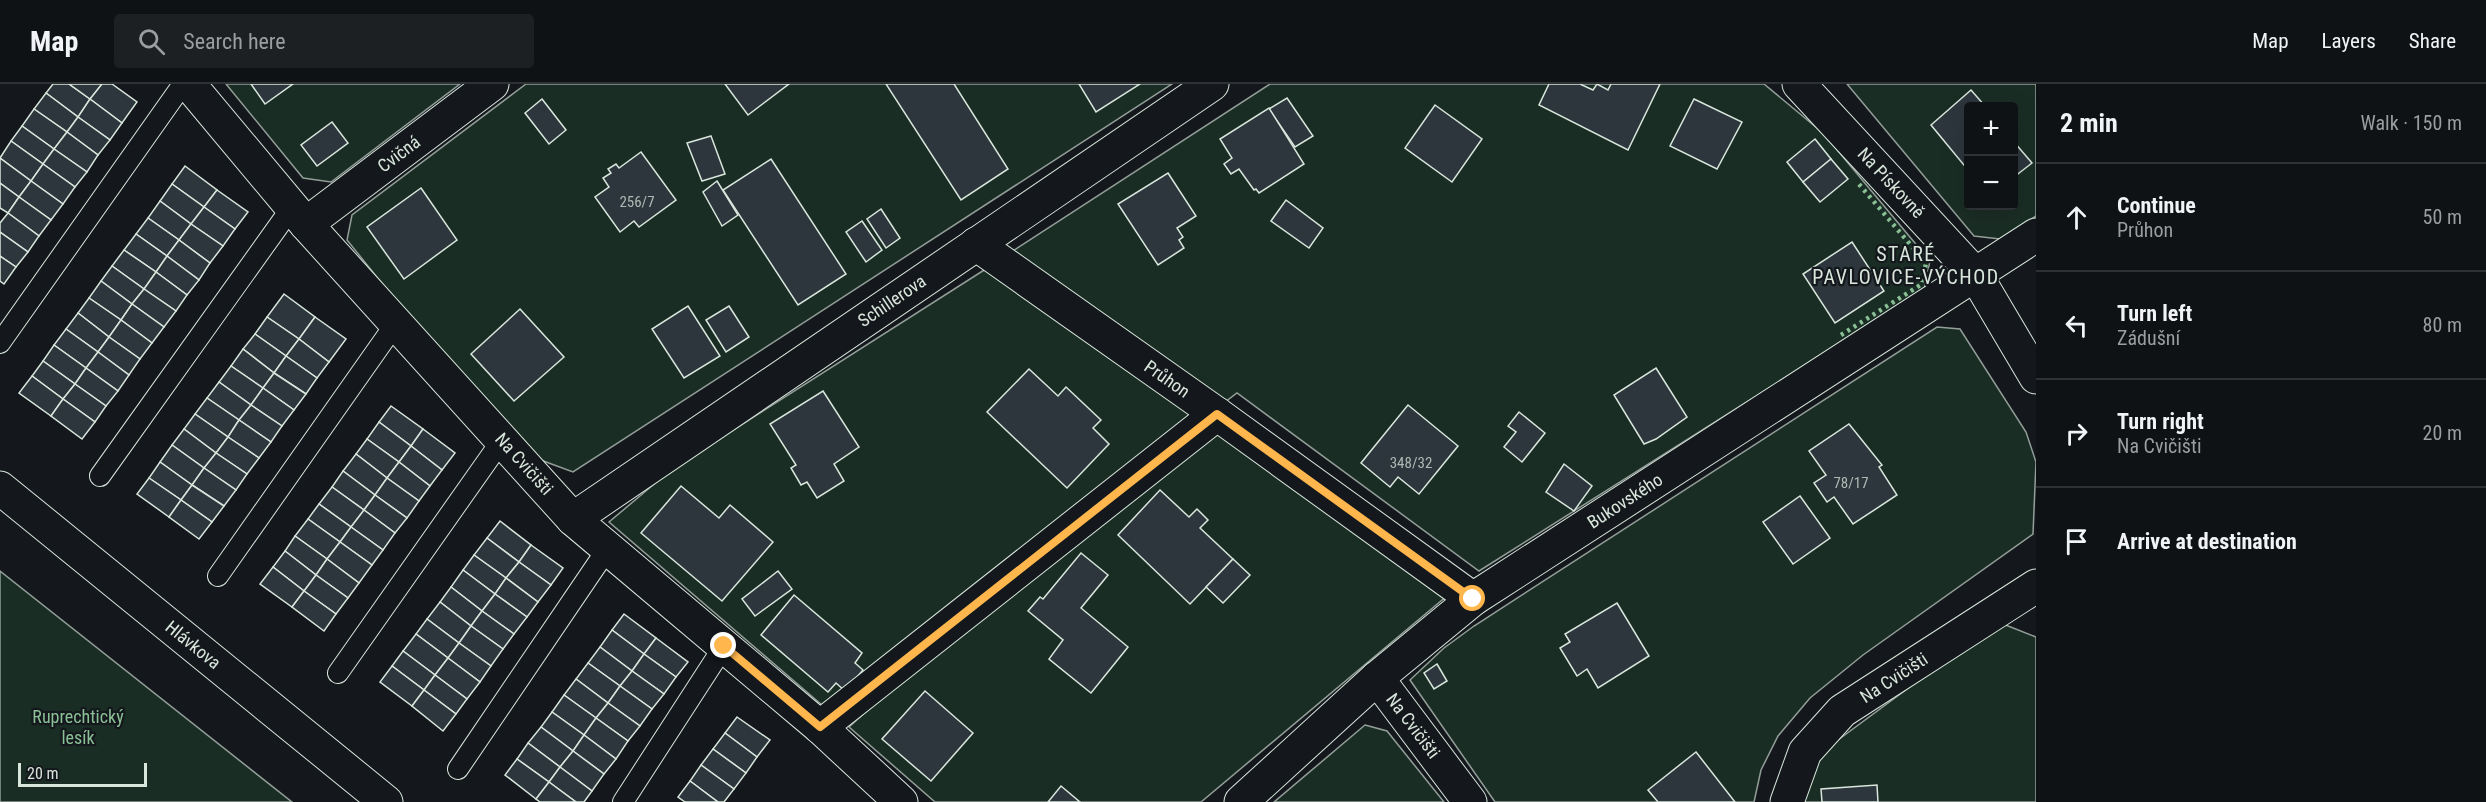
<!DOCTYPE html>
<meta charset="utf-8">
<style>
:root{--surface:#0f1215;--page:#1d2022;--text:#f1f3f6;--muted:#9b9ea0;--line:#2f3234}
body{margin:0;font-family:"Roboto Condensed",sans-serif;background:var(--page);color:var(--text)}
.controls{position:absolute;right:18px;top:18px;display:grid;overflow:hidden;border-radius:6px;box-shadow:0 6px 24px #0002}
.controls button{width:54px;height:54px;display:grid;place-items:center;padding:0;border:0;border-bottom:2px solid var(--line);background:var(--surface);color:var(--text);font:30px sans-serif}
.scale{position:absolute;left:18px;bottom:15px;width:129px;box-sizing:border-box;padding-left:6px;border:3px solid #d8e6dc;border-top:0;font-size:16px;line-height:21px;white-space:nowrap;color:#d8e6dc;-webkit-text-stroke:4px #14181c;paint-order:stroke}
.stop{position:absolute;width:18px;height:18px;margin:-14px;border:4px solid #ffb74d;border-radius:50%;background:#fff}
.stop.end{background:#ffb74d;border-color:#fff;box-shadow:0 2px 6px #0008}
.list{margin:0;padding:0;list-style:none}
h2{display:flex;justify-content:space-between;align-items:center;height:78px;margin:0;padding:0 24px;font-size:26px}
h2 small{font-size:20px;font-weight:400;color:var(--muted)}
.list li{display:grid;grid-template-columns:39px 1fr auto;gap:18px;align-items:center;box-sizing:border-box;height:108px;padding:0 24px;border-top:2px solid var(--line)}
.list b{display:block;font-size:22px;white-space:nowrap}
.list p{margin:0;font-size:20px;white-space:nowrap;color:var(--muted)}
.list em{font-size:20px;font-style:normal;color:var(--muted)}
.icon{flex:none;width:33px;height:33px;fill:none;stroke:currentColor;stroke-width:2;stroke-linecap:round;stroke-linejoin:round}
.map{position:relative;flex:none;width:2036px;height:718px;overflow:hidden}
header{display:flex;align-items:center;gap:36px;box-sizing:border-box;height:84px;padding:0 30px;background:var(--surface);border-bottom:2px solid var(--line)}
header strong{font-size:28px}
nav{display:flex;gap:33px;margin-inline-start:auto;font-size:21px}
.search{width:420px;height:54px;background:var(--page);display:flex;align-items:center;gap:15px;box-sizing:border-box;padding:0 21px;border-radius:6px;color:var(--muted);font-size:22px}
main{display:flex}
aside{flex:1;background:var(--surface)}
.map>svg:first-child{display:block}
.green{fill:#1a2d24;stroke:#939e99;stroke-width:1.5;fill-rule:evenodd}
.building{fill:#2c363c;stroke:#d8e6dc;stroke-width:1.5}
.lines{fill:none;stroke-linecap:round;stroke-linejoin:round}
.service-casing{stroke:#d8e6dc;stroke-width:22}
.minor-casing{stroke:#d8e6dc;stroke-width:35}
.service{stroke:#14181c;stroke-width:20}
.minor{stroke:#14181c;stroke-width:33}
.hedge{stroke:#8ac095;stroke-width:4.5;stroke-dasharray:3 4.5;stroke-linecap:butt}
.route{stroke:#ffb74d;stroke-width:8}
.labels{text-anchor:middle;stroke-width:4.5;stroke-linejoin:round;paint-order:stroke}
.number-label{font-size:15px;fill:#adbab4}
.street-label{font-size:18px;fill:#d8e6dc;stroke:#14181c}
.park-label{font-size:18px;fill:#8ac095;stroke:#14181c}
.neighbourhood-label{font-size:20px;letter-spacing:1.5px;fill:#d8e6dc;stroke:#14181c}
</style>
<header>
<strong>Map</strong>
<div class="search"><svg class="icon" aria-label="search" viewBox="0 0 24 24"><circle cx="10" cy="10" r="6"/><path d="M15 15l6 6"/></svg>Search here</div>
<nav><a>Map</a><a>Layers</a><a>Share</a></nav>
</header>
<main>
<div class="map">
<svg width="2036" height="718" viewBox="0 0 2036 718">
<rect width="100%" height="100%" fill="#14181c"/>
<g class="green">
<path d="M226,0H460L331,98L303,94Z"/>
<path d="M526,0H1172L573,388L538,375L422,249L347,156L352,131Z"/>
<path d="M1270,0H1764L1823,49L1930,177L1924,206L1479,487L1237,309L1221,321L1005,172Z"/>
<path d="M1847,0H2036V132L2000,155L1974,152ZM1968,22H2014V122H1968Z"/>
<path d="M992,181L1201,327L849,610L822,621L609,438L672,385Z"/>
<path d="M1937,243L1960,245L2026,348L2036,378L2033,450L1863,571L1810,614L1778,652L1761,686L1754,718H1495L1410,596L1444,564L1474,542Z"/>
<path d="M1223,342L1448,511L1201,718H935L849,643L920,579Z"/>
<path d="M0,487L292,718H0Z"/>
<path d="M1998,538L2036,553V718H1800L1819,670Z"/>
<path d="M1365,641L1387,647L1444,718H1274Z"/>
</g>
<g class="building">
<path d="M53,0H69L90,15L78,33L46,9Z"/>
<path d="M69,0H102L90,15Z"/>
<path d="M102,0H112L137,18L122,39L90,15Z"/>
<path d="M251,0H293L265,20Z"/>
<path d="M725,0H789L748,31Z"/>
<path d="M886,0H954L1008,85L961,116Z"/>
<path d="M1079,0H1140L1096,28Z"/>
<path d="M1549,0H1580L1593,6L1597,0L1608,6L1611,0H1660L1628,66L1539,21Z"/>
<path d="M1971,6L1985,22H1968V86L1931,41Z"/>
<path d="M46,9L78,33L67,48L34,25Z"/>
<path d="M1287,14L1313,52L1295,63L1269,25Z"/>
<path d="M90,15L122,39L110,56L78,33Z"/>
<path d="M542,15L566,46L549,60L525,29Z"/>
<path d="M1694,15L1742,38L1717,85L1670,62Z"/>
<path d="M1435,21L1482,55L1452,98L1405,64Z"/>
<path d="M1269,24L1304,80L1259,109L1256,105L1254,106L1239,85L1231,90L1224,80L1232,74L1220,55Z"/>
<path d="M34,25L67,48L54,65L22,42Z"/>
<path d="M78,33L110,56L98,71L67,48Z"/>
<path d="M332,38L348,59L317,82L301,61Z"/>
<path d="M22,42L54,65L43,80L11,57Z"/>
<path d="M67,48L98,71L87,88L54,65Z"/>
<path d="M711,52L725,90L702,97L687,59Z"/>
<path d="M1815,55L1831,75L1803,98L1787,78Z"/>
<path d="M11,57L43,80L31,97L0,74Z"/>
<path d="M2014,58L2032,79L2014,93Z"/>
<path d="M54,65L87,88L75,103L43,80Z"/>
<path d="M641,68L676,116L639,143L634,137L620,148L595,113L609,103L603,94L611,89L608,85L616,80L619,84Z"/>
<path d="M0,74L31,97L19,113L0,99Z"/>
<path d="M771,75L846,190L798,221L723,106Z"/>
<path d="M1831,75L1848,95L1820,118L1803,98Z"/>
<path d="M43,80L75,103L63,120L31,97Z"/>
<path d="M185,82L217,106L204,123L172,100Z"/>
<path d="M1168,89L1196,132L1177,144L1183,153L1179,156L1184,164L1158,181L1118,120Z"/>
<path d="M31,97L63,120L51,136L19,113Z"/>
<path d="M717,97L738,131L722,142L703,108Z"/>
<path d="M0,99L19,113L8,129L0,124Z"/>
<path d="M172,100L204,123L191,140L160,117Z"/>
<path d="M421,104L457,156L404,195L367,143Z"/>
<path d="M217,106L248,128L235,145L204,123Z"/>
<path d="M19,113L51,136L39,152L8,129Z"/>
<path d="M1286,116L1323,144L1309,164L1271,137Z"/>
<path d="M160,117L191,140L179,156L148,134Z"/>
<path d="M204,123L235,145L223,162L191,140Z"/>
<path d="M881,125L900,154L886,164L867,135Z"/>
<path d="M8,129L39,152L28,168L0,148V139Z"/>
<path d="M148,134L179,156L167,172L136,150Z"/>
<path d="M862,137L882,166L866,178L846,148Z"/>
<path d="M191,140L223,162L210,179L179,156Z"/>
<path d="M0,148L28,168L16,183L0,172Z"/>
<path d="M136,150L167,172L156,188L124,166Z"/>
<path d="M179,156L210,179L199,196L167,172Z"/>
<path d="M1852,158L1884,207L1835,239L1803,190Z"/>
<path d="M124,166L156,188L144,205L112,182Z"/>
<path d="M0,172L16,183L4,200L0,197Z"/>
<path d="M167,172L199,196L187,211L156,188Z"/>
<path d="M112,182L144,205L132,220L101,197Z"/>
<path d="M156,188L187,211L176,227L144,205Z"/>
<path d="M101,197L132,220L121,236L89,214Z"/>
<path d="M144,205L176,227L164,243L132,220Z"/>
<path d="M284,210L315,233L299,255L267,233Z"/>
<path d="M89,214L121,236L109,253L78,229Z"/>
<path d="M132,220L164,243L152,259L121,236Z"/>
<path d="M688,222L720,272L684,294L652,245Z"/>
<path d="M729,222L749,253L726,268L706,236Z"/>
<path d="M520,225L564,273L514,317L471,270Z"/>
<path d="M78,229L109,253L98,268L66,245Z"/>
<path d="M267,233L299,255L286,272L255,250Z"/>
<path d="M315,233L346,255L329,278L299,255Z"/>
<path d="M121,236L152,259L140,275L109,253Z"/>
<path d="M66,245L98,268L86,284L54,261Z"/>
<path d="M255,250L286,272L274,289L243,265Z"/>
<path d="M109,253L140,275L129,291L98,268Z"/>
<path d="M299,255L329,278L317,294L286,272Z"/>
<path d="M54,261L86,284L75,300L43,277Z"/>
<path d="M243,265L274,289L263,304L231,282Z"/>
<path d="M98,268L129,291L118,307L86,284Z"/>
<path d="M286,272L317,294L306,310L274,289Z"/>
<path d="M43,277L75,300L63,315L32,292Z"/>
<path d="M231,282L263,304L251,321L219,298Z"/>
<path d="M86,284L118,307L106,322L75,300Z"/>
<path d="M1656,284L1687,333L1656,355L1644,360L1614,311Z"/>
<path d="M1029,285L1058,312L1066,303L1101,336L1093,344L1109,360L1067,404L987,328Z"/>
<path d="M274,289L306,310L294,326L263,304Z"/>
<path d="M32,292L63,315L51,332L19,309Z"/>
<path d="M219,298L251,321L239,336L207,314Z"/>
<path d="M75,300L106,322L95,338L63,315Z"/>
<path d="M263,304L294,326L282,342L251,321Z"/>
<path d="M823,307L859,363L834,380L844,397L817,414L807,398L801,401L791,384L796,381L770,340Z"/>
<path d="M207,314L239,336L228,353L195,330Z"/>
<path d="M63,315L95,338L82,355L51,332Z"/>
<path d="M251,321L282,342L271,358L239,336Z"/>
<path d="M1408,321L1458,362L1419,410L1398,393L1390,403L1361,379Z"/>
<path d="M391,322L423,345L411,362L379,338Z"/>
<path d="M1519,328L1545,349L1522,378L1504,363L1516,348L1508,342Z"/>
<path d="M195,330L228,353L216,369L184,345Z"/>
<path d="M239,336L271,358L259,374L228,353Z"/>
<path d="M379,338L411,362L399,378L367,355Z"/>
<path d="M1849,340L1882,381L1879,383L1897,411L1853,440L1834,413L1827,418L1814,399L1826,391L1809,367Z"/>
<path d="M184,345L216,369L204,384L172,361Z"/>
<path d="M423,345L455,369L442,386L411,362Z"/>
<path d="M228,353L259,374L247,390L216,369Z"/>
<path d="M367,355L399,378L387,394L356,370Z"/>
<path d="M172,361L204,384L192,401L160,378Z"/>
<path d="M411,362L442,386L430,402L399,378Z"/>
<path d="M216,369L247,390L236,406L204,384Z"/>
<path d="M356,370L387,394L375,411L343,387Z"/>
<path d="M160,378L192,401L181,416L149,394Z"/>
<path d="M399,378L430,402L419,417L387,394Z"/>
<path d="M1564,380L1592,402L1574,427L1546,408Z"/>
<path d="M204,384L236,406L224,422L192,401Z"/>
<path d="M343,387L375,411L364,426L332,403Z"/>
<path d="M149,394L181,416L169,433L137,410Z"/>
<path d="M387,394L419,417L407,434L375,411Z"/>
<path d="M192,401L224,422L212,438L181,416Z"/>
<path d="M681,402L719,434L730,421L773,458L722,517L641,449Z"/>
<path d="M332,403L364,426L351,443L319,420Z"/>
<path d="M1160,406L1189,433L1197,425L1208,436L1200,444L1233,475L1190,520L1118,451Z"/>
<path d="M375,411L407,434L395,449L364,426Z"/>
<path d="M1800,412L1830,454L1793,480L1763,438Z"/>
<path d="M181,416L212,438L199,455L169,433Z"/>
<path d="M319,420L351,443L340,458L308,435Z"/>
<path d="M364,426L395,449L383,466L351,443Z"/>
<path d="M308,435L340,458L327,475L295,452Z"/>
<path d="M500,437L531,461L519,478L487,454Z"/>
<path d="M351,443L383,466L372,481L340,458Z"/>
<path d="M295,452L327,475L316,491L285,467Z"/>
<path d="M487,454L519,478L506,494L474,471Z"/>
<path d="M340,458L372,481L359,499L327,475Z"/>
<path d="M531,461L563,484L551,501L519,478Z"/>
<path d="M285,467L316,491L304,507L273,483Z"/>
<path d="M1081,469L1108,491L1081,524L1128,563L1091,609L1049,575L1063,556L1028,527L1040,513L1043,515Z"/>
<path d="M474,471L506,494L495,510L463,486Z"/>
<path d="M327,475L359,499L348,514L316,491Z"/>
<path d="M1233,475L1250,491L1223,519L1206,503Z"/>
<path d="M519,478L551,501L538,518L506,494Z"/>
<path d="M273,483L304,507L292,523L260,500Z"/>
<path d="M463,486L495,510L482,527L451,503Z"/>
<path d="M778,487L792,505L755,532L742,515Z"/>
<path d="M316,491L348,514L336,530L304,507Z"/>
<path d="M506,494L538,518L527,533L495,510Z"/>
<path d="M451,503L482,527L471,542L440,518Z"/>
<path d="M304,507L336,530L324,547L292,523Z"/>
<path d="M495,510L527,533L514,550L482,527Z"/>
<path d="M794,511L862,569L855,579L863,586L845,607L836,599L828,608L761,551Z"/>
<path d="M440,518L471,542L459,559L427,535Z"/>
<path d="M1617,519L1649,572L1598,604L1587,585L1577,592L1560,564L1570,558L1565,550Z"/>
<path d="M482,527L514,550L503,565L471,542Z"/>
<path d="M624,530L656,554L644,570L612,546Z"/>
<path d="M427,535L459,559L448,574L416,550Z"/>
<path d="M471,542L503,565L491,582L459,559Z"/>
<path d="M612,546L644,570L632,587L600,563Z"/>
<path d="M416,550L448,574L435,591L403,567Z"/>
<path d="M656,554L688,578L676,593L644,570Z"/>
<path d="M459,559L491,582L480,598L448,574Z"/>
<path d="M600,563L632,587L620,602L588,579Z"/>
<path d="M403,567L435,591L424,606L392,582Z"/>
<path d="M644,570L676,593L664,610L632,587Z"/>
<path d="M448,574L480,598L467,615L435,591Z"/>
<path d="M588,579L620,602L608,619L576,595Z"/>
<path d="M1437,580L1447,597L1434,605L1424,589Z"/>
<path d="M392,582L424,606L412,622L380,598Z"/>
<path d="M632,587L664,610L652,625L620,602Z"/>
<path d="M435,591L467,615L456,630L424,606Z"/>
<path d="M576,595L608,619L596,634L564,611Z"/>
<path d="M620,602L652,625L640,642L608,619Z"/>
<path d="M424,606L456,630L443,647L412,622Z"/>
<path d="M925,607L973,649L931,697L882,655Z"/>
<path d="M564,611L596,634L584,651L552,628Z"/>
<path d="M608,619L640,642L628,657L596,634Z"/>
<path d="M552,628L584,651L573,667L541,643Z"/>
<path d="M737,633L770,656L757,673L725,649Z"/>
<path d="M596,634L628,657L616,675L584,651Z"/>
<path d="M541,643L573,667L560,683L528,659Z"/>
<path d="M725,649L757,673L746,689L713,665Z"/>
<path d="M584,651L616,675L604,690L573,667Z"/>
<path d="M528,659L560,683L549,698L517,675Z"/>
<path d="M713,665L746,689L734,705L701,681Z"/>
<path d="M573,667L604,690L592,707L560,683Z"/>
<path d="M1696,668L1735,718H1658L1648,706Z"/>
<path d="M517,675L549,698L536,715L505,691Z"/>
<path d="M701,681L734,705L724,718H718L690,697Z"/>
<path d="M560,683L592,707L584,718H576L549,698Z"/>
<path d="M690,697L718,718H685L678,713Z"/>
<path d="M549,698L576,718H540L536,715Z"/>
<path d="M1877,701L1878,718H1822L1821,705Z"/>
<path d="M1061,702L1080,718H1048Z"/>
</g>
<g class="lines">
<g class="service-casing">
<g id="service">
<path d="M0,259L183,0"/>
<path d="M100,392L292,123"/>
<path d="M218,492L396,239"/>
<path d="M338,589L502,356"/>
<path d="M458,685L608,464"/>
<path d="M623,718L724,562"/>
</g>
</g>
<g class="minor-casing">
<g id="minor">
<path d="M189,0L306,140L573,435L820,643L901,718"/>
<path d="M1799,0L1975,190L2036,293"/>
<path d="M306,140L492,0"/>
<path d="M976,160L1217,330L1473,515"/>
<path d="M0,404L386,718"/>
<path d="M573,435L1212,0"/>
<path d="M1377,594L1470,718"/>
<path d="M820,643L1217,330"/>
<path d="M1241,718L1377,594L1473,515L2036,151"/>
<path d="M1787,718L1805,668L1842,627L2036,502"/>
</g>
</g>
<use href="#service" class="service"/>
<use href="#minor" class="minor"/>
<path class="hedge" d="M1841,251L1922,200L1926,179L1858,99"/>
</g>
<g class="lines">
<path class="route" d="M724,562L820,643L1217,330L1473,515"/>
</g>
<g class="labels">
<g class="number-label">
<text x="637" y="123">256/7</text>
<text x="1411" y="384">348/32</text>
<text x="1851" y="404">78/17</text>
</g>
<g class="street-label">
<text transform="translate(399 70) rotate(-37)" y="6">Cvičná</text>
<text transform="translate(1891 99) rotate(47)" y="6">Na Pískovně</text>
<text transform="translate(892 217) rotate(-34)" y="6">Schillerova</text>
<text transform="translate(1167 295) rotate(35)" y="6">Průhon</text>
<text transform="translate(524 380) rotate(48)" y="6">Na Cvičišti</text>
<text transform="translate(1625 417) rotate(-33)" y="6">Bukovského</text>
<text transform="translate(193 561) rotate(39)" y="6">Hlávkova</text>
<text transform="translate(1894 594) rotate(-33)" y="6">Na Cvičišti</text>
<text transform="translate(1413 642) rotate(53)" y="6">Na Cvičišti</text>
</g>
<g class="park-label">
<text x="78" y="639">Ruprechtický<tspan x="78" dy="21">lesík</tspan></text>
</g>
<g class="neighbourhood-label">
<text x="1906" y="177">STARÉ<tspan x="1906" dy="23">PAVLOVICE-VÝCHOD</tspan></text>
</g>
</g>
</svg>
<div class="controls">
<button>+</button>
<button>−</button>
</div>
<div class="scale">20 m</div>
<div class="stop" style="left:1473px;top:515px"></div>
<div class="stop end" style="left:724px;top:562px"></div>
</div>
<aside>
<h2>2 min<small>Walk · 150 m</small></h2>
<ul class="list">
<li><svg class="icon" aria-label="ahead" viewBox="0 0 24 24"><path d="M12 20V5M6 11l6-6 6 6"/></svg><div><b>Continue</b><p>Průhon</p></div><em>50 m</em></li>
<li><svg class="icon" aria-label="left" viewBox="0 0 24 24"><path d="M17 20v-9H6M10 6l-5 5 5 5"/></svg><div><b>Turn left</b><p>Zádušní</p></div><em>80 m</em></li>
<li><svg class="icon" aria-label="right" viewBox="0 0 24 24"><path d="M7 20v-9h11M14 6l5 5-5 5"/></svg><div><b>Turn right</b><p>Na Cvičišti</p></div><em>20 m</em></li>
<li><svg class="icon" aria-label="arrive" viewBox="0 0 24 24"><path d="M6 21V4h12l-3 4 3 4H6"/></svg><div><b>Arrive at destination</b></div></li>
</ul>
</aside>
</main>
